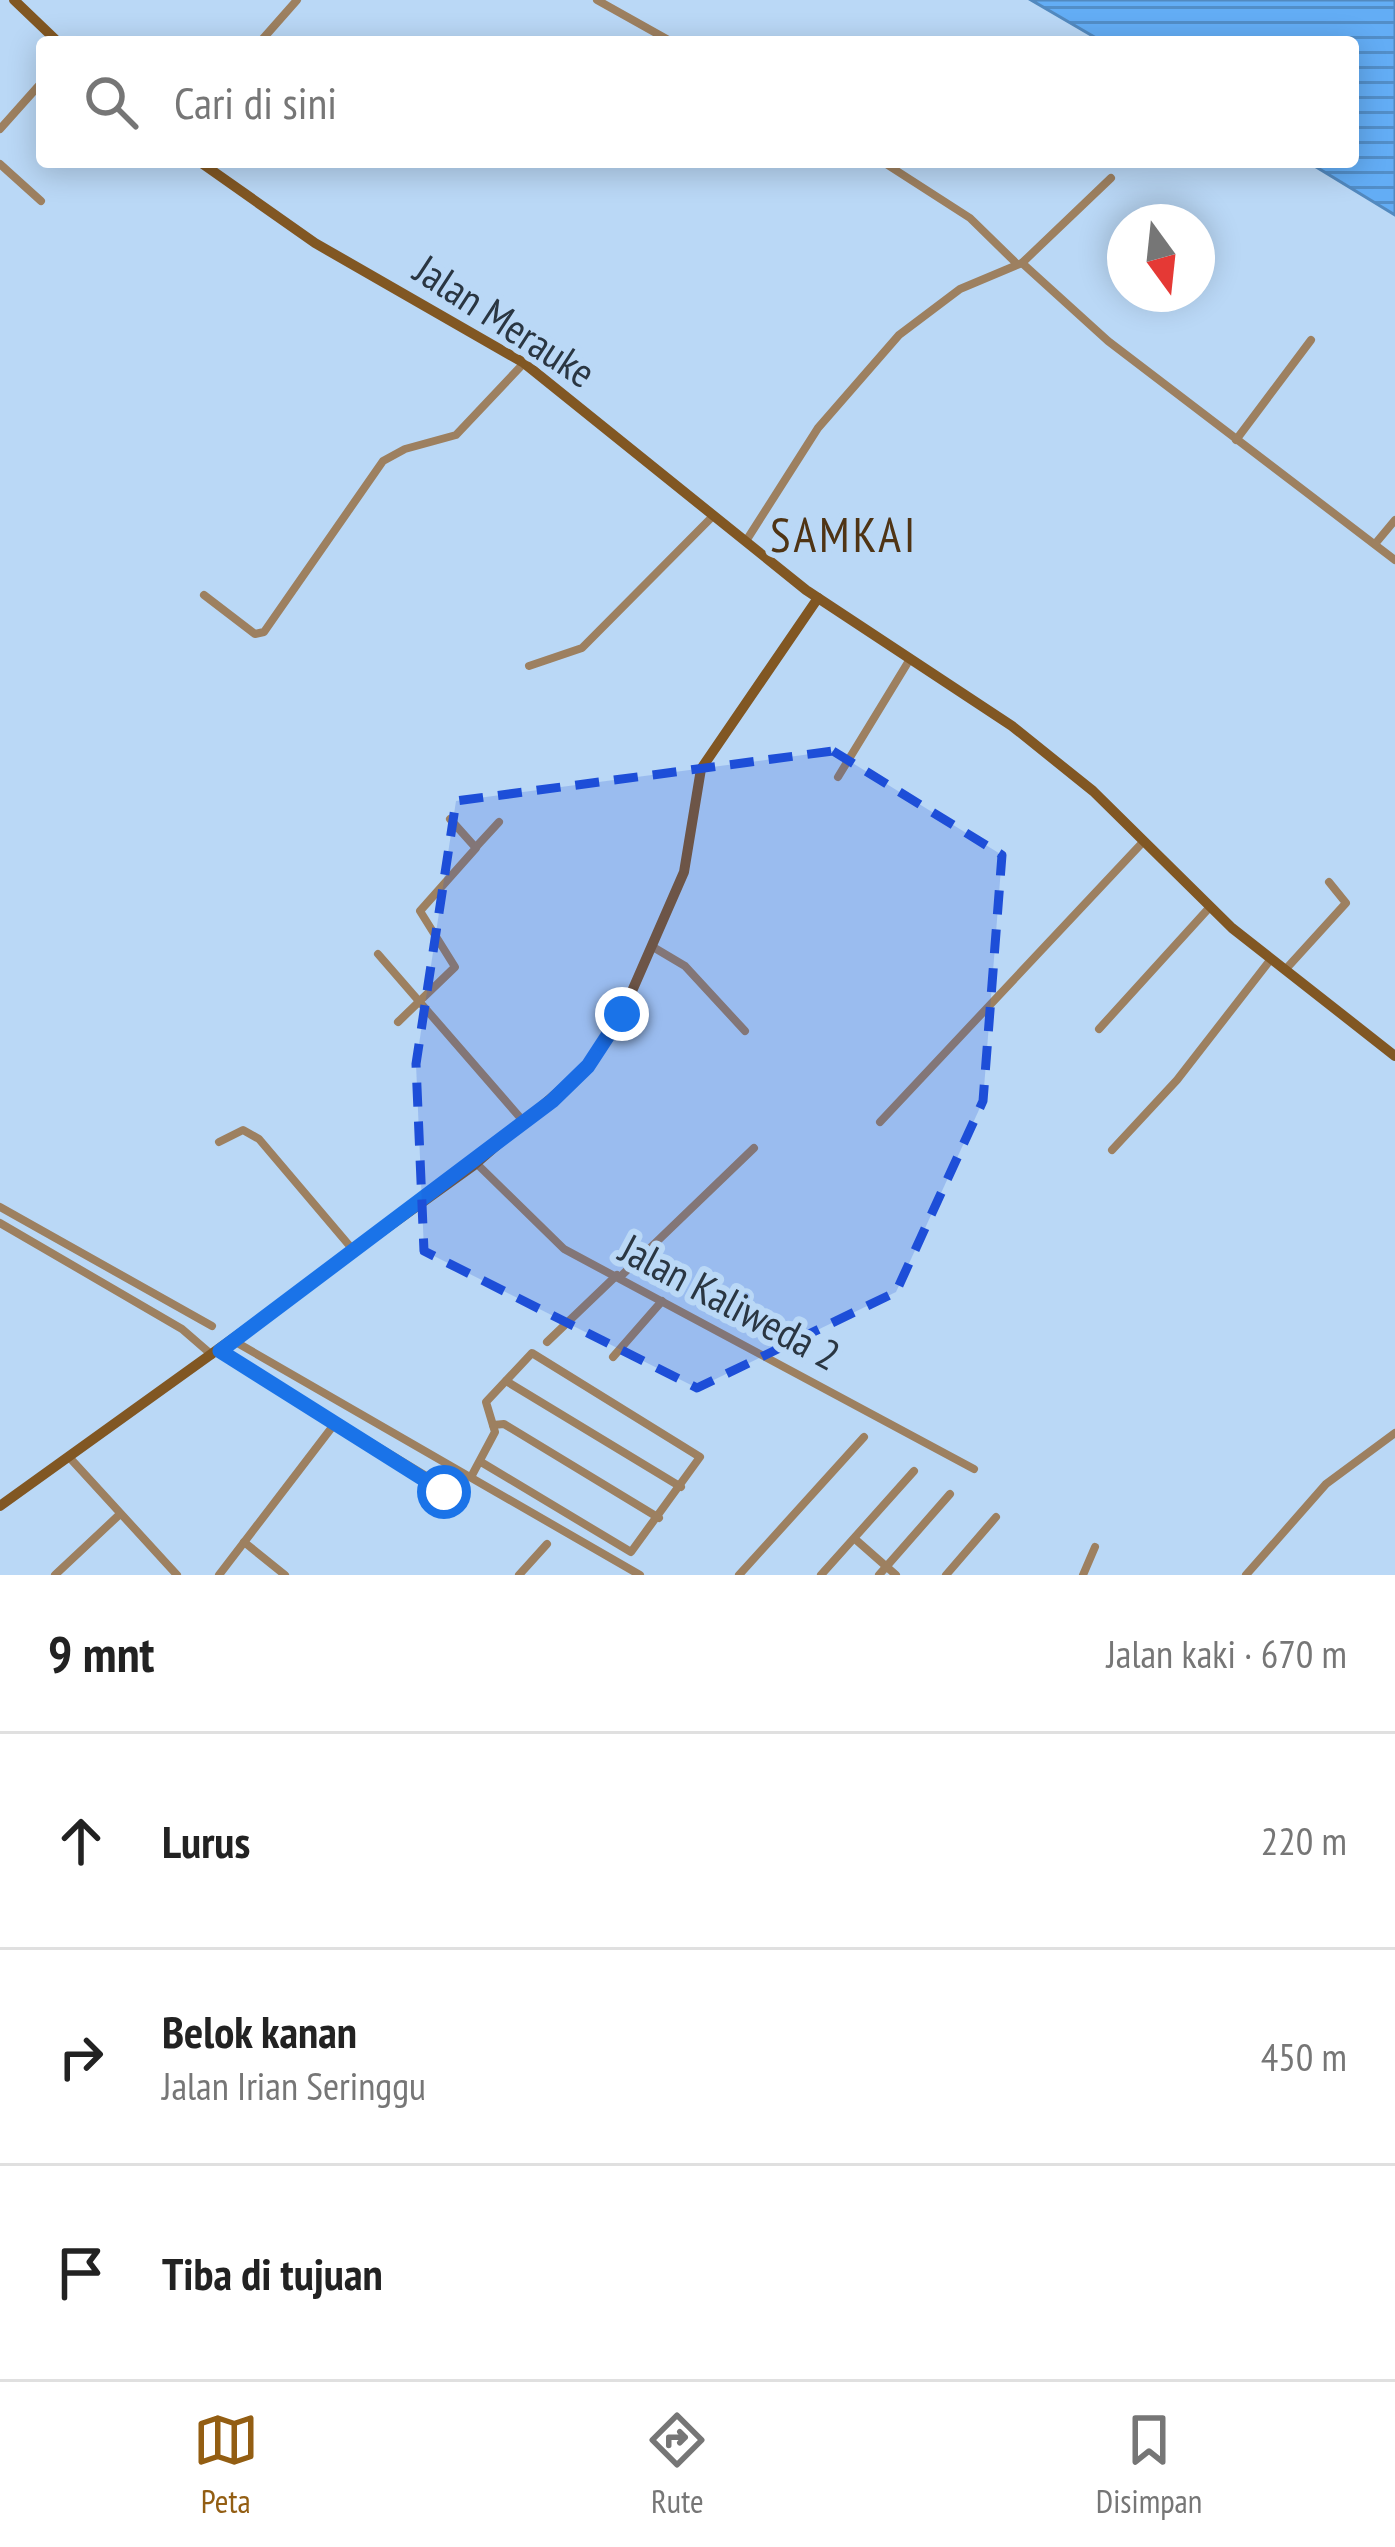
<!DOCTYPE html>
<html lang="id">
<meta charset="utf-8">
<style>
:root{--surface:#fff;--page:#f6f6f6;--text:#222;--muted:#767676;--line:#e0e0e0;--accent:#935e13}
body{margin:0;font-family:"PT Sans Narrow",sans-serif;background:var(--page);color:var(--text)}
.compass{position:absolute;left:1107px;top:204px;width:108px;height:108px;border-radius:50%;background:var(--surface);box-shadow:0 6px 30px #0003;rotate:165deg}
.stop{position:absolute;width:36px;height:36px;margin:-27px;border:9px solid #1a73e8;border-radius:50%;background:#fff}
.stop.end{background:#1a73e8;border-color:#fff;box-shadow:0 3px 12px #0008}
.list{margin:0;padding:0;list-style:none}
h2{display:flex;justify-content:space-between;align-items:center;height:156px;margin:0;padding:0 48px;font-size:51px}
h2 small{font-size:39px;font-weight:400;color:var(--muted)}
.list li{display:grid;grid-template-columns:78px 1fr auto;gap:36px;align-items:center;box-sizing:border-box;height:216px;padding:0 48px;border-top:3px solid var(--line)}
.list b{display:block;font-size:45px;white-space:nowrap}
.list p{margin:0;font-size:39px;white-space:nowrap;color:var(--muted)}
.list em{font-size:39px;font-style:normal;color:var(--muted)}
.icon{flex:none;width:66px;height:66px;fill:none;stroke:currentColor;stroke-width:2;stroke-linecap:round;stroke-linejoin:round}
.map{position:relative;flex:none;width:1395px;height:1575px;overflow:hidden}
.search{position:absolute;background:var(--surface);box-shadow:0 6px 30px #0003;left:36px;right:36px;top:36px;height:132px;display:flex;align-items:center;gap:30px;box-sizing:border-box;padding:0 42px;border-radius:12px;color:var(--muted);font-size:45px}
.sheet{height:804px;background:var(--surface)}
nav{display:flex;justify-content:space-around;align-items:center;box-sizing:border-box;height:168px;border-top:3px solid var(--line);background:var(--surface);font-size:33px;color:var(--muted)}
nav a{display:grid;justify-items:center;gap:6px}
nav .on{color:var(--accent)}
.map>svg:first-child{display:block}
.water{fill:url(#water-rules);stroke:#5289bf;stroke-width:3}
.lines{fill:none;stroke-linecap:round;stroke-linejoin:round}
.street{stroke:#9d8060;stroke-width:8}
.secondary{stroke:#815723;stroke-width:10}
.route{stroke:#1a73e8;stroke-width:15}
.marked{fill:#1d4ed8;fill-opacity:0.2;stroke:#1d4ed8;stroke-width:9;stroke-dasharray:24 15;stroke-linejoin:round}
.labels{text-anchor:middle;stroke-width:12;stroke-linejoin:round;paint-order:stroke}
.street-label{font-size:42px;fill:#2a3642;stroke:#bad8f6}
.quarter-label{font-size:48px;letter-spacing:3px;fill:#4f3414;stroke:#bad8f6}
</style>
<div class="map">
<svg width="1395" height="1575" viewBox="0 0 1395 1575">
<defs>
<pattern id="water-rules" width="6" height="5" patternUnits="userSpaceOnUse" patternTransform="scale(3)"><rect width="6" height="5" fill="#63adf5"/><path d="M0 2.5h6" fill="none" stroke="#528ec8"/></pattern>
</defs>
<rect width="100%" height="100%" fill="#bad8f6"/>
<path class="water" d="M1031,0H1395V215L1308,162H1353V42H1103Z"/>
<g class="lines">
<g class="street">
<path d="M597,0L672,42"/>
<path d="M260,42L297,0"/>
<path d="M0,129L42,82"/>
<path d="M883,162L970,218L1016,263"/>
<path d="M0,164L41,201"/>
<path d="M1022,263L1108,341L1395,560"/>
<path d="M1236,440L1311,340"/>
<path d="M746,541L818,428L899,335L960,289L1022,263L1111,178"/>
<path d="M1375,544L1395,520"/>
<path d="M204,595L255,634L264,632L383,461L405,449L456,435L524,363"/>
<path d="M529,666L582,648L713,516"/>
<path d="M838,777L910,659"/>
<path d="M476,847L499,822"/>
<path d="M653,947L685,966L745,1031"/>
<path d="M378,954L524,1122"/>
<path d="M1285,970L1346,903L1329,882"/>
<path d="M398,1022L455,967L420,911L476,848L450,819"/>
<path d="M1099,1029L1209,908"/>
<path d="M880,1122L1143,842"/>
<path d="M219,1142L243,1130L259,1139L354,1251"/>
<path d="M1112,1150L1177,1080L1271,959"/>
<path d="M476,1163L564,1249L974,1469"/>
<path d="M0,1207L212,1326"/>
<path d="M0,1223L182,1329L212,1355"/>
<path d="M621,1276L754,1148"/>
<path d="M234,1341L640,1575"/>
<path d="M547,1342L617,1275"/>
<path d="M220,1351L431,1479L446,1497L439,1513"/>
<path d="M613,1357L662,1301"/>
<path d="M506,1381L681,1487"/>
<path d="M493,1425L504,1424L659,1518"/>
<path d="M69,1457L177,1575"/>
<path d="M471,1477L495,1432L486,1402L532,1353L700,1457L631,1552L481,1462"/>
<path d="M855,1539L896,1575"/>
<path d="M244,1542L285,1575"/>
<path d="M55,1575L119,1515"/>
<path d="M219,1575L336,1422"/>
<path d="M519,1575L547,1544"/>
<path d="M739,1575L864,1437"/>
<path d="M821,1575L914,1471"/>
<path d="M879,1575L950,1494"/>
<path d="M946,1575L996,1517"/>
<path d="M1083,1575L1095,1547"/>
<path d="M1246,1575L1326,1484L1395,1433"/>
</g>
<g class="secondary">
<path d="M14,0L58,42"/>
<path d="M200,162L315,243L524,363L806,590L1012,726L1093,791L1232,928L1395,1056"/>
<path d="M0,1506L473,1166L588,1066L622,1014L684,872L701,769L818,598"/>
</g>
</g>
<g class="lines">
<path class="route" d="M444,1492L220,1351L552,1101L588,1066L622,1014"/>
</g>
<path class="marked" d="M833,751L1002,855L983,1101L896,1292L697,1388L424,1251L416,1064L456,801Z"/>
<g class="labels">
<g class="street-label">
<text transform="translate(505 321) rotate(33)" y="15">Jalan Merauke</text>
<text transform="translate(730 1302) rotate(28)" y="15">Jalan Kaliweda 2</text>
</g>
<g class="quarter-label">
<text x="844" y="552">SAMKAI</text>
</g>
</g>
</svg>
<svg class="compass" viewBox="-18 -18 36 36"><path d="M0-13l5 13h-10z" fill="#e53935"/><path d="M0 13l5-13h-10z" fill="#767676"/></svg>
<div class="stop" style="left:444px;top:1492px"></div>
<div class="stop end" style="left:622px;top:1014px"></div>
<div class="search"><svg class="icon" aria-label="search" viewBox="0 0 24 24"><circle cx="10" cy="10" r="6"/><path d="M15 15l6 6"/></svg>Cari di sini</div>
</div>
<section class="sheet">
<h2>9 mnt<small>Jalan kaki · 670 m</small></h2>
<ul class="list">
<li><svg class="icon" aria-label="ahead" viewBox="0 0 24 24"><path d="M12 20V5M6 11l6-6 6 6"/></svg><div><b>Lurus</b></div><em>220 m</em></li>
<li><svg class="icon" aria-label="right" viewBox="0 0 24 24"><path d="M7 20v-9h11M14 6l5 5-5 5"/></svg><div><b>Belok kanan</b><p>Jalan Irian Seringgu</p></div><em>450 m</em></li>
<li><svg class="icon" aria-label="arrive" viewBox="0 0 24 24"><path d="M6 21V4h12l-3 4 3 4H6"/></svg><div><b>Tiba di tujuan</b></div></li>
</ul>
</section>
<nav>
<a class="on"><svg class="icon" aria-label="map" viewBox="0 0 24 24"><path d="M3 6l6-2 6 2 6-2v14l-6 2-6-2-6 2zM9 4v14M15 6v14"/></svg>Peta</a>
<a><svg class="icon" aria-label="directions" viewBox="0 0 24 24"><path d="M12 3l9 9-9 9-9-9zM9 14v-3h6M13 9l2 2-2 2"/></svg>Rute</a>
<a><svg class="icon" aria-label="saved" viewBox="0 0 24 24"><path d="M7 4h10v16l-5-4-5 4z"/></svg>Disimpan</a>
</nav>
